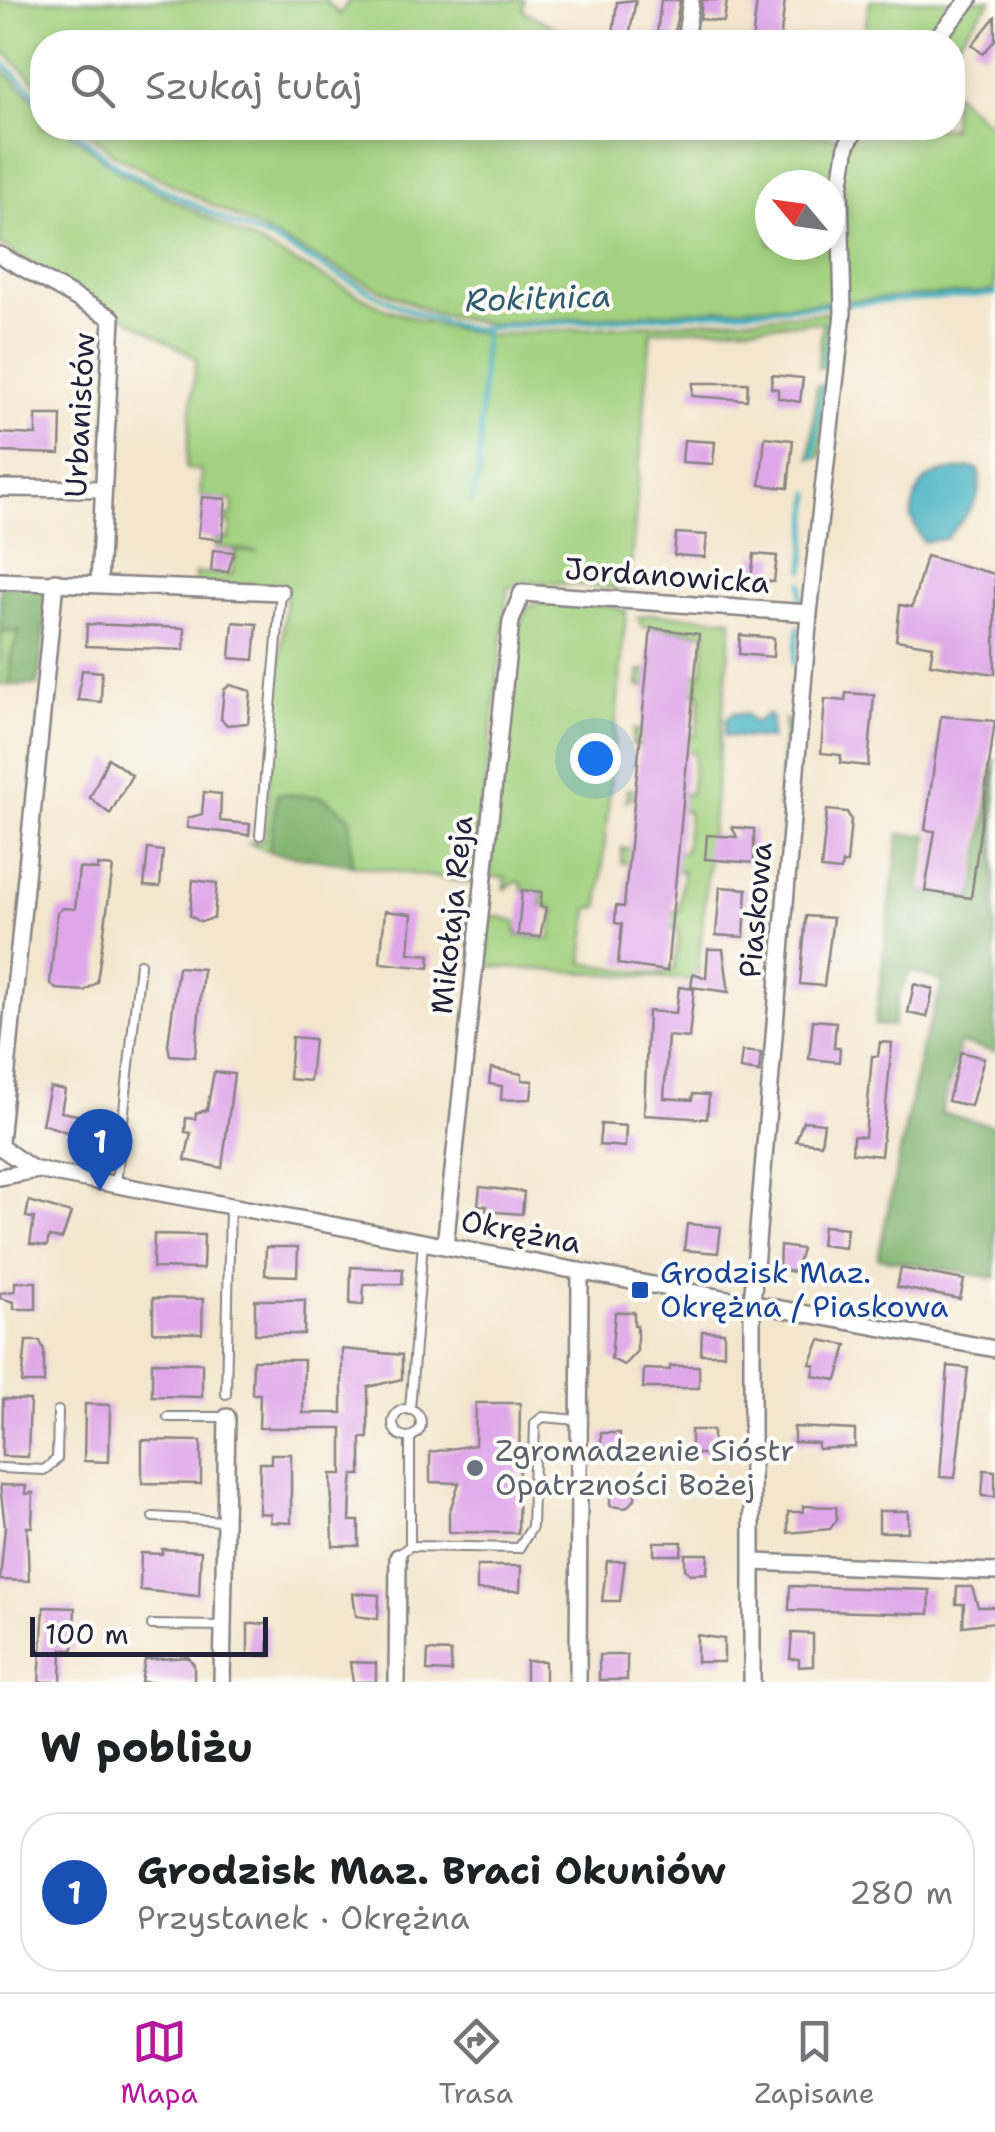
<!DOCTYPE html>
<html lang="pl">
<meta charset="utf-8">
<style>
:root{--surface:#fff;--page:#f2f2f2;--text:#202124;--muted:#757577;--line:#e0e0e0;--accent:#b5179e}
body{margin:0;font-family:"Shantell Sans",sans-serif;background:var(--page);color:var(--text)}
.compass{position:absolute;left:755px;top:170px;width:90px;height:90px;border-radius:50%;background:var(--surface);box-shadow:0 5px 15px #0003;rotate:299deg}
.scale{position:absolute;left:30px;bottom:25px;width:238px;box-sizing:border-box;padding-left:10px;border:5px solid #22223b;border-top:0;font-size:28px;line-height:35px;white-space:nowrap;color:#22223b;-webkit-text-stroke:8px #fdfcf7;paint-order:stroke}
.you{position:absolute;left:595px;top:758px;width:35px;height:35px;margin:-25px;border:8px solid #fff;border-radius:50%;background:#1a73e8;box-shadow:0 0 0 15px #1a73e833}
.badge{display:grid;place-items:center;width:65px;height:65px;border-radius:50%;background:var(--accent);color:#fff;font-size:32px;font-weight:700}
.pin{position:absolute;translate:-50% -82px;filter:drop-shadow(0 2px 5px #0008)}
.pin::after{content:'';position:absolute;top:52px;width:35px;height:30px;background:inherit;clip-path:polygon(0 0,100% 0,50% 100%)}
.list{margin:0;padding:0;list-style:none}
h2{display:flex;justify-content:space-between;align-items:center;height:130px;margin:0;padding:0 40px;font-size:42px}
h2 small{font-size:32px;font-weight:400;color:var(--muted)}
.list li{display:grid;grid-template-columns:65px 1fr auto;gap:30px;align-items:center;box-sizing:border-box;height:160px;margin:0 20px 20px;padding:0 20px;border:2px solid var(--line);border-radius:40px}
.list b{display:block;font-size:38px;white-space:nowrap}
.list p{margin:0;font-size:32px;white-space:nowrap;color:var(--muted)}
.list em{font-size:32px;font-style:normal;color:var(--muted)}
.icon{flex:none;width:55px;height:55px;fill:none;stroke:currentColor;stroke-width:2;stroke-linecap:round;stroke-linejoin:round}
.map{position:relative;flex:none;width:995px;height:1682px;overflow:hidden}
.search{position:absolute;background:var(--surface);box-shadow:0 5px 15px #0003;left:30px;right:30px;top:30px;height:110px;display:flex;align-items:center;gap:25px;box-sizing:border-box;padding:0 35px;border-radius:40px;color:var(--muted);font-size:38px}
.sheet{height:310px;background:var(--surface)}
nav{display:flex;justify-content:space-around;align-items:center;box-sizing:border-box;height:140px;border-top:2px solid var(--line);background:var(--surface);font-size:28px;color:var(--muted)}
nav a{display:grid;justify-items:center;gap:5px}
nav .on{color:var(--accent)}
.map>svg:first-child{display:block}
.green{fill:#a2d17f;stroke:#627a5d;stroke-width:2.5;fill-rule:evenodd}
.forest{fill:#81b36e;stroke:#526a54;stroke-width:2.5}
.water{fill:#46b3c2;stroke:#346a7e;stroke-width:2.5}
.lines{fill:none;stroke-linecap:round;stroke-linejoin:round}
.stream{stroke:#46b3c2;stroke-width:5}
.building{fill:#dfa7e9}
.service-casing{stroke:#8a8484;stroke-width:12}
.minor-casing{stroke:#8a8484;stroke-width:20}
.service{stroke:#fff;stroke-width:8}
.minor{stroke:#fff;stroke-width:15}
.transit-dot{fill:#1a4fb4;stroke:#fdfcf7;stroke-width:4}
.worship-dot{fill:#6b7280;stroke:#fdfcf7;stroke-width:4}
.labels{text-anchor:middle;stroke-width:8;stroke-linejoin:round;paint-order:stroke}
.street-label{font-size:30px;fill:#22223b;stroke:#fdfcf7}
.transit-label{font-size:30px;fill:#164399;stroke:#fdfcf7;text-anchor:start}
.worship-label{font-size:30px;fill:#5b616d;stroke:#fdfcf7;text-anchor:start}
.water-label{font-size:32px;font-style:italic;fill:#305c71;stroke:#fdfcf7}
</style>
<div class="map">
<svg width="995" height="1682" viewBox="0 0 995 1682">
<rect width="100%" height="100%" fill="#fdfcf7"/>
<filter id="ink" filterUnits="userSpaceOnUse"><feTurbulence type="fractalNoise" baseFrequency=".01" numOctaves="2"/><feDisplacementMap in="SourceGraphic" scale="20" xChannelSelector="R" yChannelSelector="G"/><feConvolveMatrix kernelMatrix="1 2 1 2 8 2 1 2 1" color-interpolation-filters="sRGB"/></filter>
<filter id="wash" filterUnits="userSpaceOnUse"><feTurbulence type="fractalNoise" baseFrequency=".0048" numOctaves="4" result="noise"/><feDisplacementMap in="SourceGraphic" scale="40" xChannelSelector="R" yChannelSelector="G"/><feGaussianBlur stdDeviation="2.25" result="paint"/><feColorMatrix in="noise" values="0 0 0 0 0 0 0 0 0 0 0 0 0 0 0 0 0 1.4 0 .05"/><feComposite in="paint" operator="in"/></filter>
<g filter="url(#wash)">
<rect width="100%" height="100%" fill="#f3e6cd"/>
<g class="green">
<path d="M0,0H325L340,15L349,0H524L523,10L581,42H42V88L0,48Z"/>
<path d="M870,0H991L953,47L952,42H875L876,36L864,34Z"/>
<path d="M0,67L42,107V128H64L121,173L386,309L439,326L491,335L837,312L834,366L818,368L823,322L651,331L629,589L534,582L508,587L474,883L352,865L350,817L277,795L269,852L249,843L264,840L287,587L195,584V573L232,575L236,551L258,552L215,547V539L229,538L231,523L224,522L225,516H232L233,501L200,497L202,471L186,469L196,358L0,245Z"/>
<path d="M953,92L995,129V291L490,324L435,314L362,281L114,155L84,128H710L843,137L852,128H952ZM770,185H830V245H770Z"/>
<path d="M817,385L828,386L821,457L810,458Z"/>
<path d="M539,602L610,606L626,611L599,907L589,908L583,963L654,974L674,970L679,929L660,926L662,912L679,911L683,871L621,863L622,848L685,852L689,812L652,799L628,797L626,803L627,789L690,794L695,753L632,745L634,730L696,736L701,693L638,686L640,671L702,674L706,633L643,627L638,618L651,614L732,619L697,980L486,966L490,915L516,921L517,936L551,939L554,908L541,905L542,892L522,890V883L516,882L505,889L506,878L489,876L520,624L528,607Z"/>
<path d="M20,630L9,685L0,684V633Z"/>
<path d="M785,719L793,723L786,806L778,809Z"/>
</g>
<g class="forest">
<path d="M49,585L38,685H9L11,654L20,631L0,633V586Z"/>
<path d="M995,758V1052L960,1043L941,1113L995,1126V1278L878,1258L922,1046L943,982L910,971L898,998L893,1026L875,1025L899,834L929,835L920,892L973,899Z"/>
<path d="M277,794L323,797L350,817L352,865L269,852Z"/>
</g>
<g class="water">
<path d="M971,468L978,470C987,499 962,518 946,539L923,542L911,518C917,474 932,473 971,468Z"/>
<path d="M733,713L746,714L754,723L768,714L772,719L771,739L725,736L726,720Z"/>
</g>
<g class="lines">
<g class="stream">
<path d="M0,60L42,100"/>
<path d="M72,128L116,166L233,224C314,252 383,312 471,329L995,294"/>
<path d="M824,365L833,304"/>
<path d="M814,457L822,386"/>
<path d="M472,502L479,472L484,331"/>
<path d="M804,570L811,493"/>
<path d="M801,601L802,583"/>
<path d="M794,664L798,628"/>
<path d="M791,700L792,684"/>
<path d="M783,785L789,724"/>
</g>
</g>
<g id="blocks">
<g class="building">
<path d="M636,0L628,42H612L617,2Z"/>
<path d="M661,0H680L673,42H656Z"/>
<path d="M702,0H727L724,22L700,19Z"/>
<path d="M757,0H785L780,42H752Z"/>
<path d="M995,17V40L983,54L972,45Z"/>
<path d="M772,375L803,378L800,402L778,398V389L771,388Z"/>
<path d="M693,383H748L747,400L692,396Z"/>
<path d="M36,415H61L60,454L0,452V433L36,435Z"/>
<path d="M765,437L793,440L788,488L760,485Z"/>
<path d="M684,440L715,442L713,464L682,462Z"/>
<path d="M202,497L226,499L222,540L198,537Z"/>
<path d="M676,533L707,535L705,557L674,555Z"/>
<path d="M213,550L234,552L228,572L211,571Z"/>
<path d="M754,554L777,556L774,582L751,580Z"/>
<path d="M926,556L995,574V674L930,664L933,646L896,640L900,605L912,607Z"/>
<path d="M233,622L257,624L254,660L230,658Z"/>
<path d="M87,624L185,628L184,650L86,646Z"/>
<path d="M651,628L699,634L667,971L618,964L622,924L615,923L616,906L624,907Z"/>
<path d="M740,635L774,638L773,657L739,654Z"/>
<path d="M82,670L102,672L101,702L78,700Z"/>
<path d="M230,685L251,691L248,723L227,725L221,719L224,690Z"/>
<path d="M846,693L874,695L868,766L840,763L841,755L821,753L825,699L845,701Z"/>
<path d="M941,716L995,721L971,898L925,891L935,831L925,830Z"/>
<path d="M108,758L132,775L110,814L90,798Z"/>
<path d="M204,792L221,794L220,821L250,824L249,835L187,828L188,818L202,814Z"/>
<path d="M827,810L847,812L851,820L847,863H842L841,871L821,869Z"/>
<path d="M732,827L754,829V863L705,859L707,835L737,837Z"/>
<path d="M148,849L163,851L160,887L144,886Z"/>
<path d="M98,865L113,867L97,982L84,991L56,989L50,983L57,913L63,908L75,909L79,868L98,870Z"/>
<path d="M193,880L217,883L214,918L201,922L190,916Z"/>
<path d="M720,887L747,889L744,937L716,935Z"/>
<path d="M522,890L542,892L540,907L546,908L540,937L518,935Z"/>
<path d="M385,911L412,914L409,953L430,955L429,968L380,963Z"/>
<path d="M806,916L833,918L824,986L800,984Z"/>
<path d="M708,949H723L729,992L691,987L693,973L706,978Z"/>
<path d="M178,967L203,969L195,1057L170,1055L168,1045Z"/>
<path d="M914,984L933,989L927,1017L908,1013Z"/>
<path d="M679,987L694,989L689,1038L668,1036L664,1098L692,1100L693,1094L709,1095L707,1119L644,1115L648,1011L676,1013Z"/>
<path d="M813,1020L836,1022L834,1048H840L839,1062L809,1059Z"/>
<path d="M292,1037L314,1039L310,1081L289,1079Z"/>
<path d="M880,1042L892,1043L881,1156L852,1153L853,1136L865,1137L872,1056H878Z"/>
<path d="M742,1051L761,1053L759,1072L740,1069Z"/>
<path d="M961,1052L984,1058L971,1106L948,1101Z"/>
<path d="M491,1068L522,1074V1080L533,1081L531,1099L501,1100L502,1086L489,1084Z"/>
<path d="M214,1072L234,1074L222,1168L185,1160L191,1133L185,1132L186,1118L195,1119L196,1113L207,1110Z"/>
<path d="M50,1087L65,1090L61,1112L77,1115L73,1134L42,1124Z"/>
<path d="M803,1121L824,1123L821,1144L796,1141Z"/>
<path d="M601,1124L626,1126L625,1147L599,1145Z"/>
<path d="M480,1187L524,1192L522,1214L486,1211L487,1206L478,1205Z"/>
<path d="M29,1201L71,1213L62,1239L49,1237L47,1246L30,1244L34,1218L26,1217Z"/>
<path d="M687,1224L721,1227L718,1253L684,1250Z"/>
<path d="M823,1226L847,1228L845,1248L821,1245Z"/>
<path d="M154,1234L204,1235L203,1269L153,1268Z"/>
<path d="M780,1246L802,1249L795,1272L779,1269Z"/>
<path d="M266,1247H298L297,1276L265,1275Z"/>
<path d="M351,1267L403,1269L402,1284H364L363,1305L350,1304Z"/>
<path d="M901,1268L964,1280L960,1299L897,1287Z"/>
<path d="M15,1282H36V1309H14V1302L0,1298V1293L15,1291Z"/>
<path d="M153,1298L203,1299L202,1333L153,1332Z"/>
<path d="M255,1300H305L304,1334H255Z"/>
<path d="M615,1312H634V1325H637V1351L624,1365L611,1359Z"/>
<path d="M702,1331L724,1332V1354H701Z"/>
<path d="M820,1340L847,1345L837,1380L813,1376L815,1365L810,1364Z"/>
<path d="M26,1341H40L44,1350V1383H22Z"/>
<path d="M342,1349L402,1355V1379L368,1387V1438H361V1475H353L351,1493L350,1521H359V1546H333L331,1474H342V1428H259L260,1394H252L253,1360H304L303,1413H342Z"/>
<path d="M152,1362L202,1363V1397L152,1396Z"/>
<path d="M670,1366H699V1388H643L644,1369L670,1370Z"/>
<path d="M948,1366L968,1368L955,1478L940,1477Z"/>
<path d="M3,1399L30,1400L28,1457L2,1456Z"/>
<path d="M476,1403H520L518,1533L449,1532V1513L459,1483L430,1482V1452L475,1445Z"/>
<path d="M85,1404L110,1405L109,1462L84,1461Z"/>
<path d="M794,1427L855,1430V1447L818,1449V1443L794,1442Z"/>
<rect x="691" y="1430" width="22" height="24"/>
<rect x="601" y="1433" width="19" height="22"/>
<path d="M142,1440L201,1441V1484L142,1483Z"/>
<path d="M271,1454H291V1523L270,1522L271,1514L259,1513L260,1463H271Z"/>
<path d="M984,1470L995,1471V1497L982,1496Z"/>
<path d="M0,1485L26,1486L25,1494L33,1493L32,1527H27L29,1581L0,1580L5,1527Z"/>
<path d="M610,1485H635V1499L626,1508L610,1506Z"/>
<path d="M803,1506L836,1507L837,1520L830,1529L788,1533V1512H803Z"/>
<rect x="879" y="1511" width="29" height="21"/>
<path d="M654,1542H682L681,1555H654Z"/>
<path d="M162,1549L201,1551L199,1596L140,1590L141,1553L162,1554Z"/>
<path d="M685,1554H708L707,1573L690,1574L685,1569Z"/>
<path d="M607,1561H625L620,1601H602Z"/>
<path d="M477,1566H521L520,1591L477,1590Z"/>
<path d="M790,1586L930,1590L929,1614L789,1610Z"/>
<path d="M957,1587H972L978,1607H995V1622L963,1626L964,1604H956Z"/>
<path d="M353,1593L379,1595L378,1619L356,1616Z"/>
<path d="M44,1607L75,1608L73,1650L62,1649L61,1682H39Z"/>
<path d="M248,1624H269L268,1656L248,1655Z"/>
<path d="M792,1633L813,1634V1666L799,1667V1659H790Z"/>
<path d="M697,1635L724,1639V1662H697Z"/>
<path d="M428,1651L451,1652V1672L427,1671Z"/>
<rect x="599" y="1655" width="28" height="25"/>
<path d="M188,1657L194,1665V1682H141L145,1660Z"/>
<rect x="526" y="1661" width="19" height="21"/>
<path d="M350,1662L376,1663V1682H353Z"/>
</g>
</g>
</g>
<g filter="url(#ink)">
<use href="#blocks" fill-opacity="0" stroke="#8a8484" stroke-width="2.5"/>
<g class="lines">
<g class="service-casing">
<g id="service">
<path d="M260,835L281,592"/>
<path d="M116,1184L140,964"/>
<path d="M226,1394L230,1206"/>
<circle cx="407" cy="1423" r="14"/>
<path d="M410,1410L423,1242"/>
<path d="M168,1417H227"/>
<path d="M0,1468L44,1470L57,1459L58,1411"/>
<path d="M153,1517L224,1521"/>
<path d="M410,1546L519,1548L532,1527L535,1423L543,1417L578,1420"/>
<path d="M398,1555L410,1546V1437"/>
<path d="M152,1625L223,1626"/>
</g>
</g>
<g class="minor-casing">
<g id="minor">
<path d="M685,42L691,0"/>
<path d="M933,42L969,0"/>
<path d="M0,255L112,318L99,583"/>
<path d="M0,488L103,489"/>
<path d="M0,581L281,592"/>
<path d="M0,1142L55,581"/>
<path d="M0,1147L33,1169"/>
<path d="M0,1177L37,1170L102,1182L995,1349"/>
<path d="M445,1246L511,621L522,593L809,613"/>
<path d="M754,1562L995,1572"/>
<path d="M222,1682L227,1417"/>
<path d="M397,1682L398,1557"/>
<path d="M578,1682L580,1271"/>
<path d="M752,1682V1303L809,613L843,313L840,189L847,145L856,128"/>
</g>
</g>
<use href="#service" class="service"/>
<use href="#minor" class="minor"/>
</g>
</g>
<rect class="transit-dot" x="630" y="1280" width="20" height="20" rx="5"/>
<circle class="worship-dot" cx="475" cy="1468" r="10"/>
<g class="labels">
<g class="street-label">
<text transform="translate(80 415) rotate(-87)" y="10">Urbanistów</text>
<text transform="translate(667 576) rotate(4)" y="10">Jordanowicka</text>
<text transform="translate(756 910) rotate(-85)" y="10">Piaskowa</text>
<text transform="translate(452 915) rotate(-84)" y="10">Mikołaja Reja</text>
<text transform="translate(521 1232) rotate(11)" y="10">Okrężna</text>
</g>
<g class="transit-label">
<text x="660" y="1283">Grodzisk Maz.<tspan x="660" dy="34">Okrężna / Piaskowa</tspan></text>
</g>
<g class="worship-label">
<text x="495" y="1461">Zgromadzenie Sióstr<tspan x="495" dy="34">Opatrzności Bożej</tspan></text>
</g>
<g class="water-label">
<text transform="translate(538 298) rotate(-2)" y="11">Rokitnica</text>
</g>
</g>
</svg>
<svg class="compass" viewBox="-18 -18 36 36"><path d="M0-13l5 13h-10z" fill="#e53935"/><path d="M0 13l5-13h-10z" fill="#757577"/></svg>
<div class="scale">100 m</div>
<div class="you"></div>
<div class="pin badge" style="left:100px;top:1191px;background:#1a4fb4">1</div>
<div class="search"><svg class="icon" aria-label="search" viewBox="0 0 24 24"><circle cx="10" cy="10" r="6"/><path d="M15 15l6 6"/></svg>Szukaj tutaj</div>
</div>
<section class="sheet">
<h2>W pobliżu<small></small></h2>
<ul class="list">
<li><span class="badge" style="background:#1a4fb4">1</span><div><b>Grodzisk Maz. Braci Okuniów</b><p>Przystanek · Okrężna</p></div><em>280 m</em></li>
</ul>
</section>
<nav>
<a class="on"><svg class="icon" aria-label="map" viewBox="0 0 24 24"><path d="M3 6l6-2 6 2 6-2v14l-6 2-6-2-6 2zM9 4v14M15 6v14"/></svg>Mapa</a>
<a><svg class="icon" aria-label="directions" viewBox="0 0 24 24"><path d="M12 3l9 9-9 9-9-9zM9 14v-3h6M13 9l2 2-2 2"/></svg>Trasa</a>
<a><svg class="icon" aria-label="saved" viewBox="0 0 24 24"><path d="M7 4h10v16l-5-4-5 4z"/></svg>Zapisane</a>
</nav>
